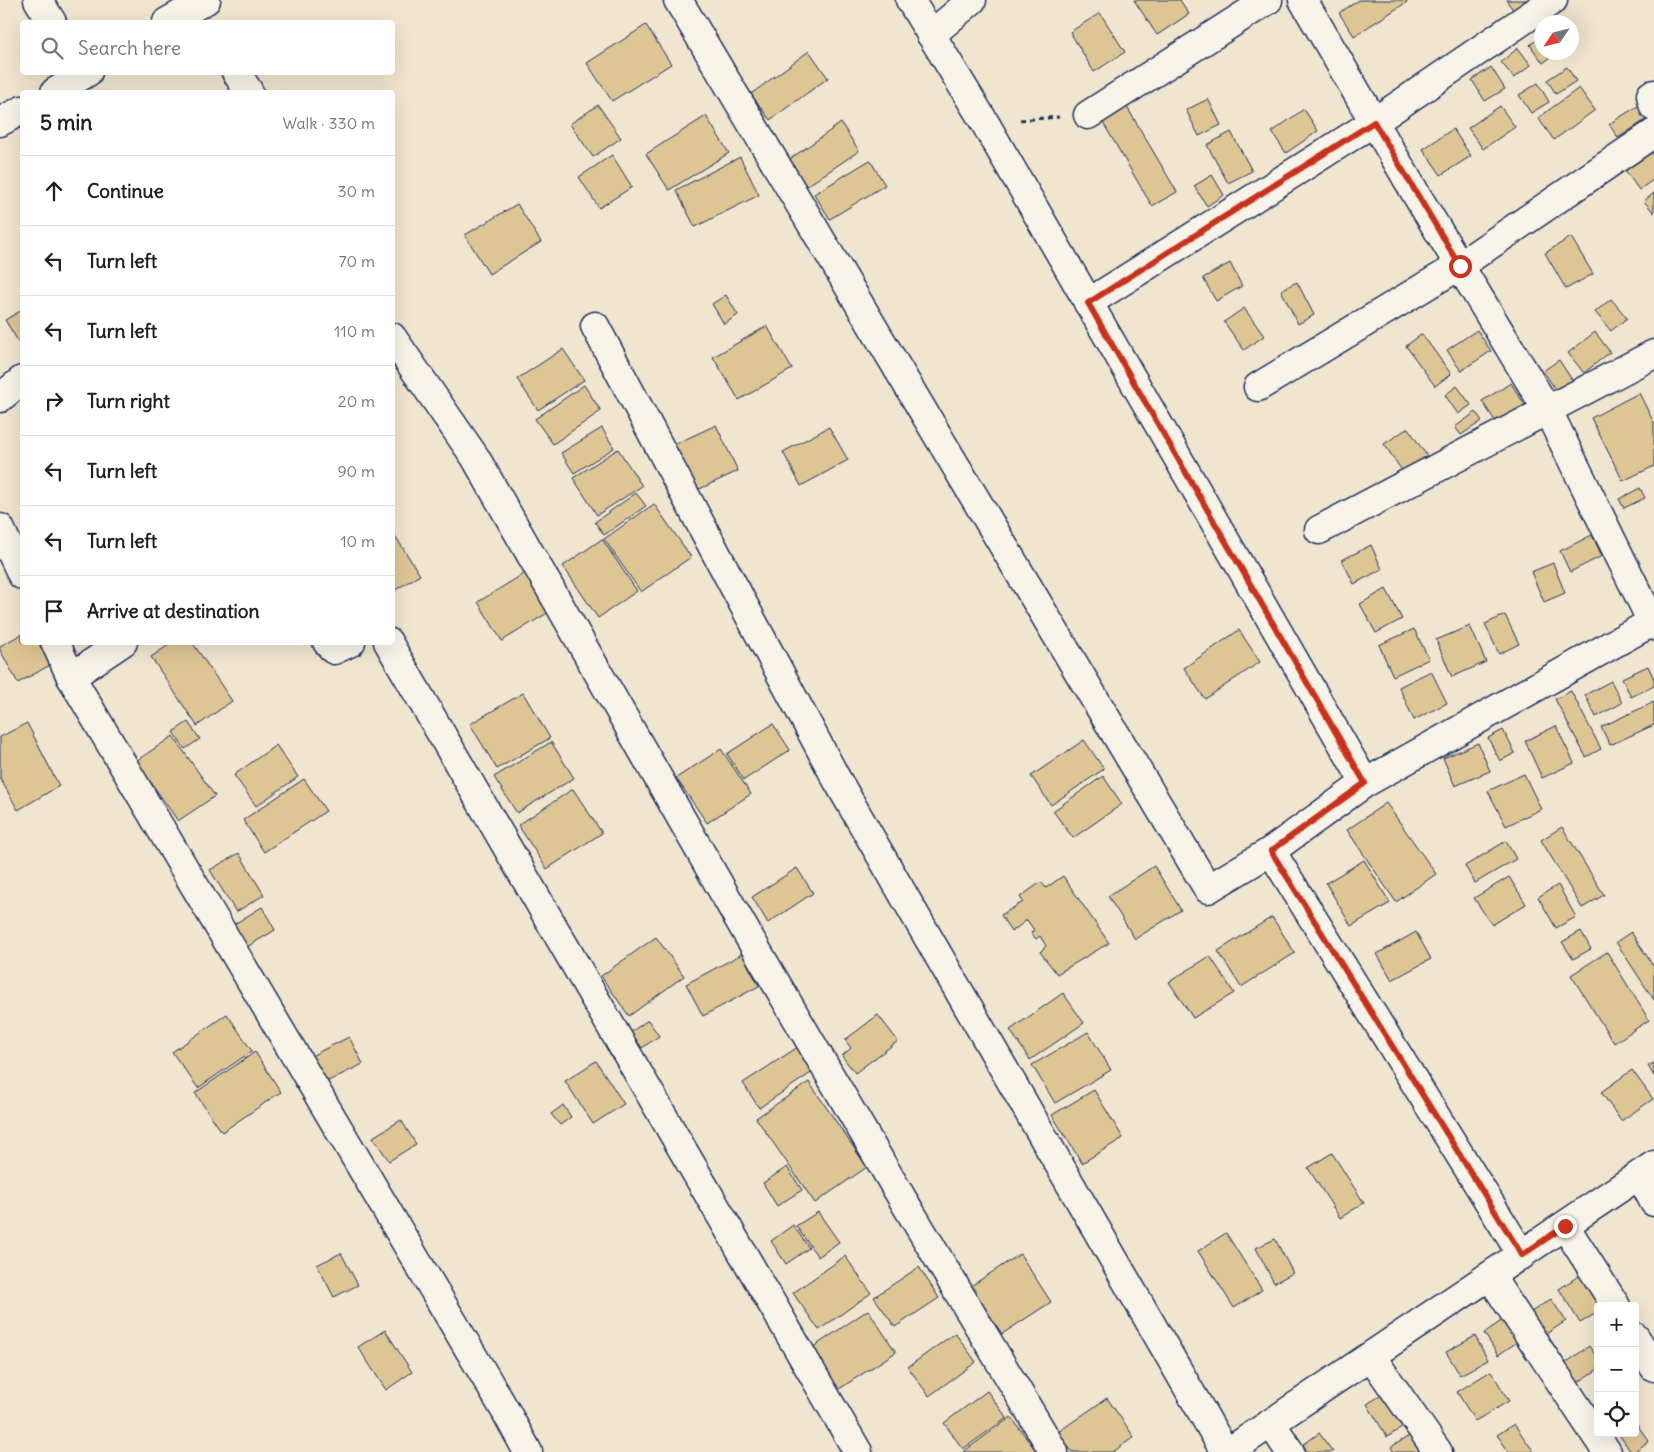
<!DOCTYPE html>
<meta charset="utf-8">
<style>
:root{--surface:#fff;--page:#f2f2f2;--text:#202124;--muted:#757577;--line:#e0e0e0}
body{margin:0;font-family:Delius,sans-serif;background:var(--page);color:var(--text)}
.controls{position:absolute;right:15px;bottom:15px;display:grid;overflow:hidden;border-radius:5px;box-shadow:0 5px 20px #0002}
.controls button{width:45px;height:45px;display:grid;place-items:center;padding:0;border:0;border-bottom:1px solid var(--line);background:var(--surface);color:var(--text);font:25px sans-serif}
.compass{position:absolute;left:1534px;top:15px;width:45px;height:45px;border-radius:50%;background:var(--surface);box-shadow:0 5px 20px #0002;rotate:235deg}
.stop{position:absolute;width:15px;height:15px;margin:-11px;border:4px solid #c8321e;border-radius:50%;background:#fff}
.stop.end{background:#c8321e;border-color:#fff;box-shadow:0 1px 5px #0008}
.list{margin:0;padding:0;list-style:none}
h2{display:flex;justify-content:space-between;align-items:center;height:65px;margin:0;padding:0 20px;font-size:21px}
h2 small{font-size:16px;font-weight:400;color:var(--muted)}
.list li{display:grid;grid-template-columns:32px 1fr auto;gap:15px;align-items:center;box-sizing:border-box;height:70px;padding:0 20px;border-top:1px solid var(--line)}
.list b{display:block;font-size:19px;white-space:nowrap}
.list em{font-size:16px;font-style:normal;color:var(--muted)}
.icon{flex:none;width:28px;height:28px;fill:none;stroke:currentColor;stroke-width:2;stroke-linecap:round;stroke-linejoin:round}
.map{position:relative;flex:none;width:1654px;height:1452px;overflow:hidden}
.search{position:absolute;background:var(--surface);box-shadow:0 5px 20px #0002;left:20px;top:20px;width:375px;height:55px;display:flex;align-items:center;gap:12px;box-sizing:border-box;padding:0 18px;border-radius:5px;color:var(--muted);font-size:19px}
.panel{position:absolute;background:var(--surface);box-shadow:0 5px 20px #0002;left:20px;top:90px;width:375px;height:555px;border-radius:5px}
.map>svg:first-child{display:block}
.building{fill:#dec594;stroke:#1b2f5e}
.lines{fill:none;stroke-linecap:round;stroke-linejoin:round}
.minor-casing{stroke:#1b2f5e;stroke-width:31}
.path{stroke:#1b2f5e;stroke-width:3;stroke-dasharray:5 4;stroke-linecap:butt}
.minor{stroke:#f7f3e8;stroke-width:28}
.route{stroke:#c8321e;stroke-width:6}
</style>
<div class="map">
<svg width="1654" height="1452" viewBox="0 0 1654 1452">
<rect width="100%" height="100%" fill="#f0e5cf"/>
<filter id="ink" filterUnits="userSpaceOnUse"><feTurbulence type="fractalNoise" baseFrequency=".02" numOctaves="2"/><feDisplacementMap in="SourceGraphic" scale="10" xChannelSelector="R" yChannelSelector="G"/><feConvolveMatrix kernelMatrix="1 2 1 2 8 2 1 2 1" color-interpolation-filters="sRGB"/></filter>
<g filter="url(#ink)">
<g class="building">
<path d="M1134,0H1180L1189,14L1157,35Z"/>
<path d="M1359,0H1406L1407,2L1354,36L1339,13Z"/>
<path d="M1506,0H1530L1514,11Z"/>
<path d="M1100,13L1125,52L1094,72L1070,32Z"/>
<path d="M646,25L671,64L612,101L587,63Z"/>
<path d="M1542,36V52H1558L1543,63L1530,45Z"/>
<path d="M1518,48L1531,65L1514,78L1501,62Z"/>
<path d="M809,51L828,78L770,120L751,94Z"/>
<path d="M1491,67L1505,89L1485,101L1472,80Z"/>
<path d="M1567,67L1576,81L1556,94L1547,80Z"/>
<path d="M1538,83L1549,102L1531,113L1519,95Z"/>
<path d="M1579,88L1595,110L1554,140L1538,118Z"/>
<path d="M1208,99L1221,125L1199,136L1186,110Z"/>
<path d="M598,105L621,138L593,157L570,124Z"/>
<path d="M1500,106L1515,127L1483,149L1468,128Z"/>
<path d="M1638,106L1647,119L1618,138L1609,124Z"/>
<path d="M1127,107L1177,192L1152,206L1102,121Z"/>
<path d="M1304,109L1318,131L1286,153L1272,132Z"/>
<path d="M706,116L729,153L669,190L646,154Z"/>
<path d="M841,123L859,151L801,190L783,164Z"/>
<path d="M1453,129L1471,156L1441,175L1423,149Z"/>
<path d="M1231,132L1252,171L1228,183L1207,145Z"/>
<path d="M1651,152L1654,156V179L1639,190L1625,170Z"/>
<path d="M612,155L632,187L599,208L579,177Z"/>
<path d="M740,157L759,195L695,227L676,190Z"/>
<path d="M870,160L885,185L830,219L814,194Z"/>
<path d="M1212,175L1224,195L1207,206L1194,186Z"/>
<path d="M1654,193V213L1644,201Z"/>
<path d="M517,204L541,242L489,274L465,235Z"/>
<path d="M1571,237L1593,274L1566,289L1545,253Z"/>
<path d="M1230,263L1242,286L1216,301L1203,278Z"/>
<path d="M1297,282L1314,315L1298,324L1281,290Z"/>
<path d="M726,295L738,315L724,324L712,304Z"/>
<path d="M1611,299L1627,318L1611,331L1595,312Z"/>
<path d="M1244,308L1264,336L1244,350L1224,322Z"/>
<path d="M22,310V346H21L5,320Z"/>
<path d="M767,326L792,369L739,400L713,357Z"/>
<path d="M1477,330L1491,351L1461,371L1447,350Z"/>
<path d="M1595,332L1610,352L1584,373L1568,353Z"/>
<path d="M1422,334L1451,374L1435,386L1406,346Z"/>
<path d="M563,349L584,380L538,410L517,379Z"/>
<path d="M1559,360L1574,383L1558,393L1543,371Z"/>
<path d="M1511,383L1525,405L1497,424L1482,401Z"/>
<path d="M584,385L601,411L553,444L535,419Z"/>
<path d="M1457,386L1471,405L1458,414L1445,395Z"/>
<path d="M1639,393L1654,423V466L1623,481L1591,418Z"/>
<path d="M1476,412L1482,421L1461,435L1455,427Z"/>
<path d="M716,425L738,471L691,493L669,447Z"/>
<path d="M829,427L848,460L801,486L783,452Z"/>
<path d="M602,428L614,448L574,473L561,453Z"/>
<path d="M1408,428L1427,456L1403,472L1384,444Z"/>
<path d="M618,449L642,486L597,515L573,478Z"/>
<path d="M1640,488L1645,498L1624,508L1619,499Z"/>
<path d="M636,493L646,506L604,535L595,522Z"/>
<path d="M654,504L691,557L641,592L604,539Z"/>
<path d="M392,531L420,575L392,592Z"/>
<path d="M1592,535L1602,556L1570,572L1560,551Z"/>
<path d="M602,539L637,591L598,618L563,566Z"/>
<path d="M1371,545L1382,569L1354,584L1342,560Z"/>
<path d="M1553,563L1565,593L1544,602L1531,572Z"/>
<path d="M525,573L549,612L502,641L478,602Z"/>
<path d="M1386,589L1402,619L1376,633L1360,604Z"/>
<path d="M1505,615L1519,644L1499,654L1485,624Z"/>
<path d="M1470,626L1486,662L1452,677L1436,640Z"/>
<path d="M1414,629L1429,659L1393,676L1379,645Z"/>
<path d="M1239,630L1260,662L1205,699L1184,668Z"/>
<path d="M22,634V642H38L50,665L18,683L0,650V646Z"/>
<path d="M173,642H192L232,701L197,726L151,657Z"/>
<path d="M1648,666L1654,679V686L1631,697L1622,678Z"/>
<path d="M1431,671L1447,703L1414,720L1399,687Z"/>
<path d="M1611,681L1622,703L1596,717L1585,695Z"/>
<path d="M1571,691L1601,749L1586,757L1555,699Z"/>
<path d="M523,693L550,738L497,769L470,724Z"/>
<path d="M1654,702V725L1610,745L1601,727Z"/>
<path d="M188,722L200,739L185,749L173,732Z"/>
<path d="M27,723L59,786L18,810L0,778V737Z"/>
<path d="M773,724L790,750L744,780L727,754Z"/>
<path d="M1556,726L1574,763L1542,778L1525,741Z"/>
<path d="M1503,730L1515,753L1500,761L1488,738Z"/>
<path d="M173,736L215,796L178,821L136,761Z"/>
<path d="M1084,740L1104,769L1051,805L1031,776Z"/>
<path d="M551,742L574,778L517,813L494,777Z"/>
<path d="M1478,743L1490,771L1455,786L1443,758Z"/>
<path d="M276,745L298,777L256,806L234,775Z"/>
<path d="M721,749L751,794L707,823L676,778Z"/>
<path d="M1524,774L1541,809L1506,826L1488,791Z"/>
<path d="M1103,776L1122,804L1073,838L1053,811Z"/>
<path d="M304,779L326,811L264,852L243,820Z"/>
<path d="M573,789L602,833L547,869L518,825Z"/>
<path d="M1386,803L1436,874L1396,902L1347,830Z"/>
<path d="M1562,827L1604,895L1582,908L1541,840Z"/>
<path d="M1506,841L1516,859L1475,883L1465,866Z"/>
<path d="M239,853L264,895L236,912L210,870Z"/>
<path d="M1364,860L1390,903L1351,926L1326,883Z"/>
<path d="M1154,866L1181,910L1135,939L1108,896Z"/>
<path d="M797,868L813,893L768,923L752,897Z"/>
<path d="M1063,876L1109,943L1057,974L1040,952L1046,946L1040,936L1036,939L1031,933L1034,930L1027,920L1011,932L1001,915L1023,902L1020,897L1041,882L1046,888Z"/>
<path d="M1509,877L1526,904L1492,925L1474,898Z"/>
<path d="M1558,885L1576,917L1556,928L1538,897Z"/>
<path d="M262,907L275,930L242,950L228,928Z"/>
<path d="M1272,917L1295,953L1241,987L1218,951Z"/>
<path d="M1581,931L1591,949L1573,959L1562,942Z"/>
<path d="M1416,932L1431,959L1392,980L1377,954Z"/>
<path d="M1631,932L1654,967V1000L1616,942Z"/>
<path d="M656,937L684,976L629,1016L601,976Z"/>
<path d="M1607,952L1649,1020L1614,1043L1571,975Z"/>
<path d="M742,954L759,986L703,1016L686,984Z"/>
<path d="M1210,956L1234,993L1193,1018L1169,982Z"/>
<path d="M1063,993L1084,1023L1030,1060L1010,1030Z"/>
<path d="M227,1014L252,1051L198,1088L172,1052Z"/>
<path d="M878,1015L898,1041L855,1073L842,1056L851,1048L845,1040Z"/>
<path d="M648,1020L659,1036L642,1048L631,1032Z"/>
<path d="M1088,1032L1111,1070L1055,1103L1032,1065Z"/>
<path d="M349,1037L363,1064L324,1083L311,1056Z"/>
<path d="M798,1047L814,1071L759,1108L743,1083Z"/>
<path d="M255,1052L281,1092L222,1132L195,1093Z"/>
<path d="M596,1061L624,1104L593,1124L565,1081Z"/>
<path d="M1654,1063V1076L1648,1066Z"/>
<path d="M1632,1070L1653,1099L1621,1121L1601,1092Z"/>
<path d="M809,1082L867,1167L815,1203L756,1118Z"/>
<path d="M1094,1090L1123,1138L1082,1163L1052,1115Z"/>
<path d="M563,1105L571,1117L560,1125L551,1114Z"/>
<path d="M401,1120L416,1144L389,1161L373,1137Z"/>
<path d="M1332,1153L1364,1203L1340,1218L1308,1168Z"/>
<path d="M787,1167L802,1190L777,1206L763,1183Z"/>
<path d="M818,1212L839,1242L818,1257L796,1226Z"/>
<path d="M793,1225L809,1248L786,1264L771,1241Z"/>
<path d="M1226,1233L1262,1290L1234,1308L1198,1251Z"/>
<path d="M1275,1239L1293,1273L1274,1283L1256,1248Z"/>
<path d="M341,1253L358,1285L334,1297L317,1265Z"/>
<path d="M1020,1254L1051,1302L1002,1334L971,1286Z"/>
<path d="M845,1256L871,1293L819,1330L793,1293Z"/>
<path d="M919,1267L939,1298L895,1327L874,1297Z"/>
<path d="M1583,1273L1603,1306H1598V1312L1580,1323L1559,1289Z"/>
<path d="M1551,1299L1566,1321L1543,1336L1528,1314Z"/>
<path d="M868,1310L896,1352L833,1393L806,1352Z"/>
<path d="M1507,1317L1522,1339L1498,1355L1484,1333Z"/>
<path d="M385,1330L412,1372L386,1390L358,1347Z"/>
<path d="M955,1333L976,1362L929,1396L908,1367Z"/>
<path d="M1475,1336L1488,1360L1460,1375L1446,1352Z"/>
<path d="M1589,1346L1598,1359V1369L1573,1386L1560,1367Z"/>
<path d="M1491,1371L1509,1401L1475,1421L1457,1392Z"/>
<path d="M987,1391L1007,1418L963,1449L944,1423Z"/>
<path d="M1385,1393L1405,1426L1387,1437L1367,1404Z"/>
<path d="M1107,1398L1134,1437L1113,1452H1072L1058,1432Z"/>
<path d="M1011,1417L1037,1452H963Z"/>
<path d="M1635,1422L1649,1441L1634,1452H1631L1618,1433H1635Z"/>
<path d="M1514,1424L1534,1452H1509L1497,1435Z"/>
<path d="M1319,1433L1333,1452H1308L1303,1445Z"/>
<path d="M1414,1433L1425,1452H1394L1391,1447Z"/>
</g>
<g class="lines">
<g class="minor-casing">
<g id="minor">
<path d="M38,0L52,22"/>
<path d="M678,0L1208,889L1271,851L1365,783L1654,621"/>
<path d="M910,0L985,123L1365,783"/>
<path d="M1303,0L1416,194L1548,411L1654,626"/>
<path d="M167,22L206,0"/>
<path d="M931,35L972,0"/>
<path d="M236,72L249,92"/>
<path d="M55,92L88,72"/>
<path d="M1654,94L1651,95L1654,107"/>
<path d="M1088,115L1268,0"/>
<path d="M0,122L22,110"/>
<path d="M1088,303L1374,122L1553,0"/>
<path d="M595,326L836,778L1225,1452"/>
<path d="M392,337L475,457L745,930L893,1183L1054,1452"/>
<path d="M1258,387L1459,266L1654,133"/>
<path d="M0,398L22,380"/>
<path d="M0,528L22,575"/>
<path d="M1319,530L1654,354"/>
<path d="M55,642L71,677L505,1410L528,1452"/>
<path d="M327,642L334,650L351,642"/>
<path d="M388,642L858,1452"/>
<path d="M71,677L123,642"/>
<path d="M1271,851L1522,1255"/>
<path d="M1640,1175L1654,1202"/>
<path d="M1565,1226L1616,1306"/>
<path d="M1490,1276L1607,1452"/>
<path d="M1635,1337L1654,1367"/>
<path d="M1371,1356L1438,1452"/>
<path d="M1271,1423L1290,1452"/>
<path d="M1228,1452L1654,1165"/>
</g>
</g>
<path class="path" d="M1020,120L1059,117"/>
<use href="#minor" class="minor"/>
</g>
</g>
<g class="lines" filter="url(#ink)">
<path class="route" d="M1460,266L1374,122L1088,303L1365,783L1271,851L1522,1255L1565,1226"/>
</g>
</svg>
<div class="controls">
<button>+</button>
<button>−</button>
<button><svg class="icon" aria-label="locate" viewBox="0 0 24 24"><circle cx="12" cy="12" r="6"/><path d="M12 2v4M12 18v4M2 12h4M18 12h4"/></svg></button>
</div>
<svg class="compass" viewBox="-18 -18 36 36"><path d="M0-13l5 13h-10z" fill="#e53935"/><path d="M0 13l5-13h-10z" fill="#757577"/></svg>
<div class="stop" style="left:1460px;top:266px"></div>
<div class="stop end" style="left:1565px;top:1226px"></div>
<div class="search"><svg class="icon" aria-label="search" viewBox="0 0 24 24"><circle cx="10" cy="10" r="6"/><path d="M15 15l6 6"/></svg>Search here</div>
<section class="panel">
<h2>5 min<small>Walk · 330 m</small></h2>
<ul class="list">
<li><svg class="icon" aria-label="ahead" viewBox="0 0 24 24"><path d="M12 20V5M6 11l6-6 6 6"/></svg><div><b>Continue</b></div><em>30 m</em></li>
<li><svg class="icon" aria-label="left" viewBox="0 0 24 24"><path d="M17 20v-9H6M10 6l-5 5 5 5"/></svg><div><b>Turn left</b></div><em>70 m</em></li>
<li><svg class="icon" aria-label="left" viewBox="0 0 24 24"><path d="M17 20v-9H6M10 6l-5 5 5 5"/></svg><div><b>Turn left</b></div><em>110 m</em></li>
<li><svg class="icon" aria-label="right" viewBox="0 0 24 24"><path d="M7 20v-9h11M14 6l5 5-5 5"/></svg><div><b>Turn right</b></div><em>20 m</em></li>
<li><svg class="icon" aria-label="left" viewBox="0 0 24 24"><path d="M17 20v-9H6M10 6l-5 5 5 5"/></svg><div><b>Turn left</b></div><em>90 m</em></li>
<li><svg class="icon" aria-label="left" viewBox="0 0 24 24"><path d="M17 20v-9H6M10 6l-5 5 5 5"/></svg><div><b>Turn left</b></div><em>10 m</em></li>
<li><svg class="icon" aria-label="arrive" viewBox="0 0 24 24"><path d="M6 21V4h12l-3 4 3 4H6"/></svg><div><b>Arrive at destination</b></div></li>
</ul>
</section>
</div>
